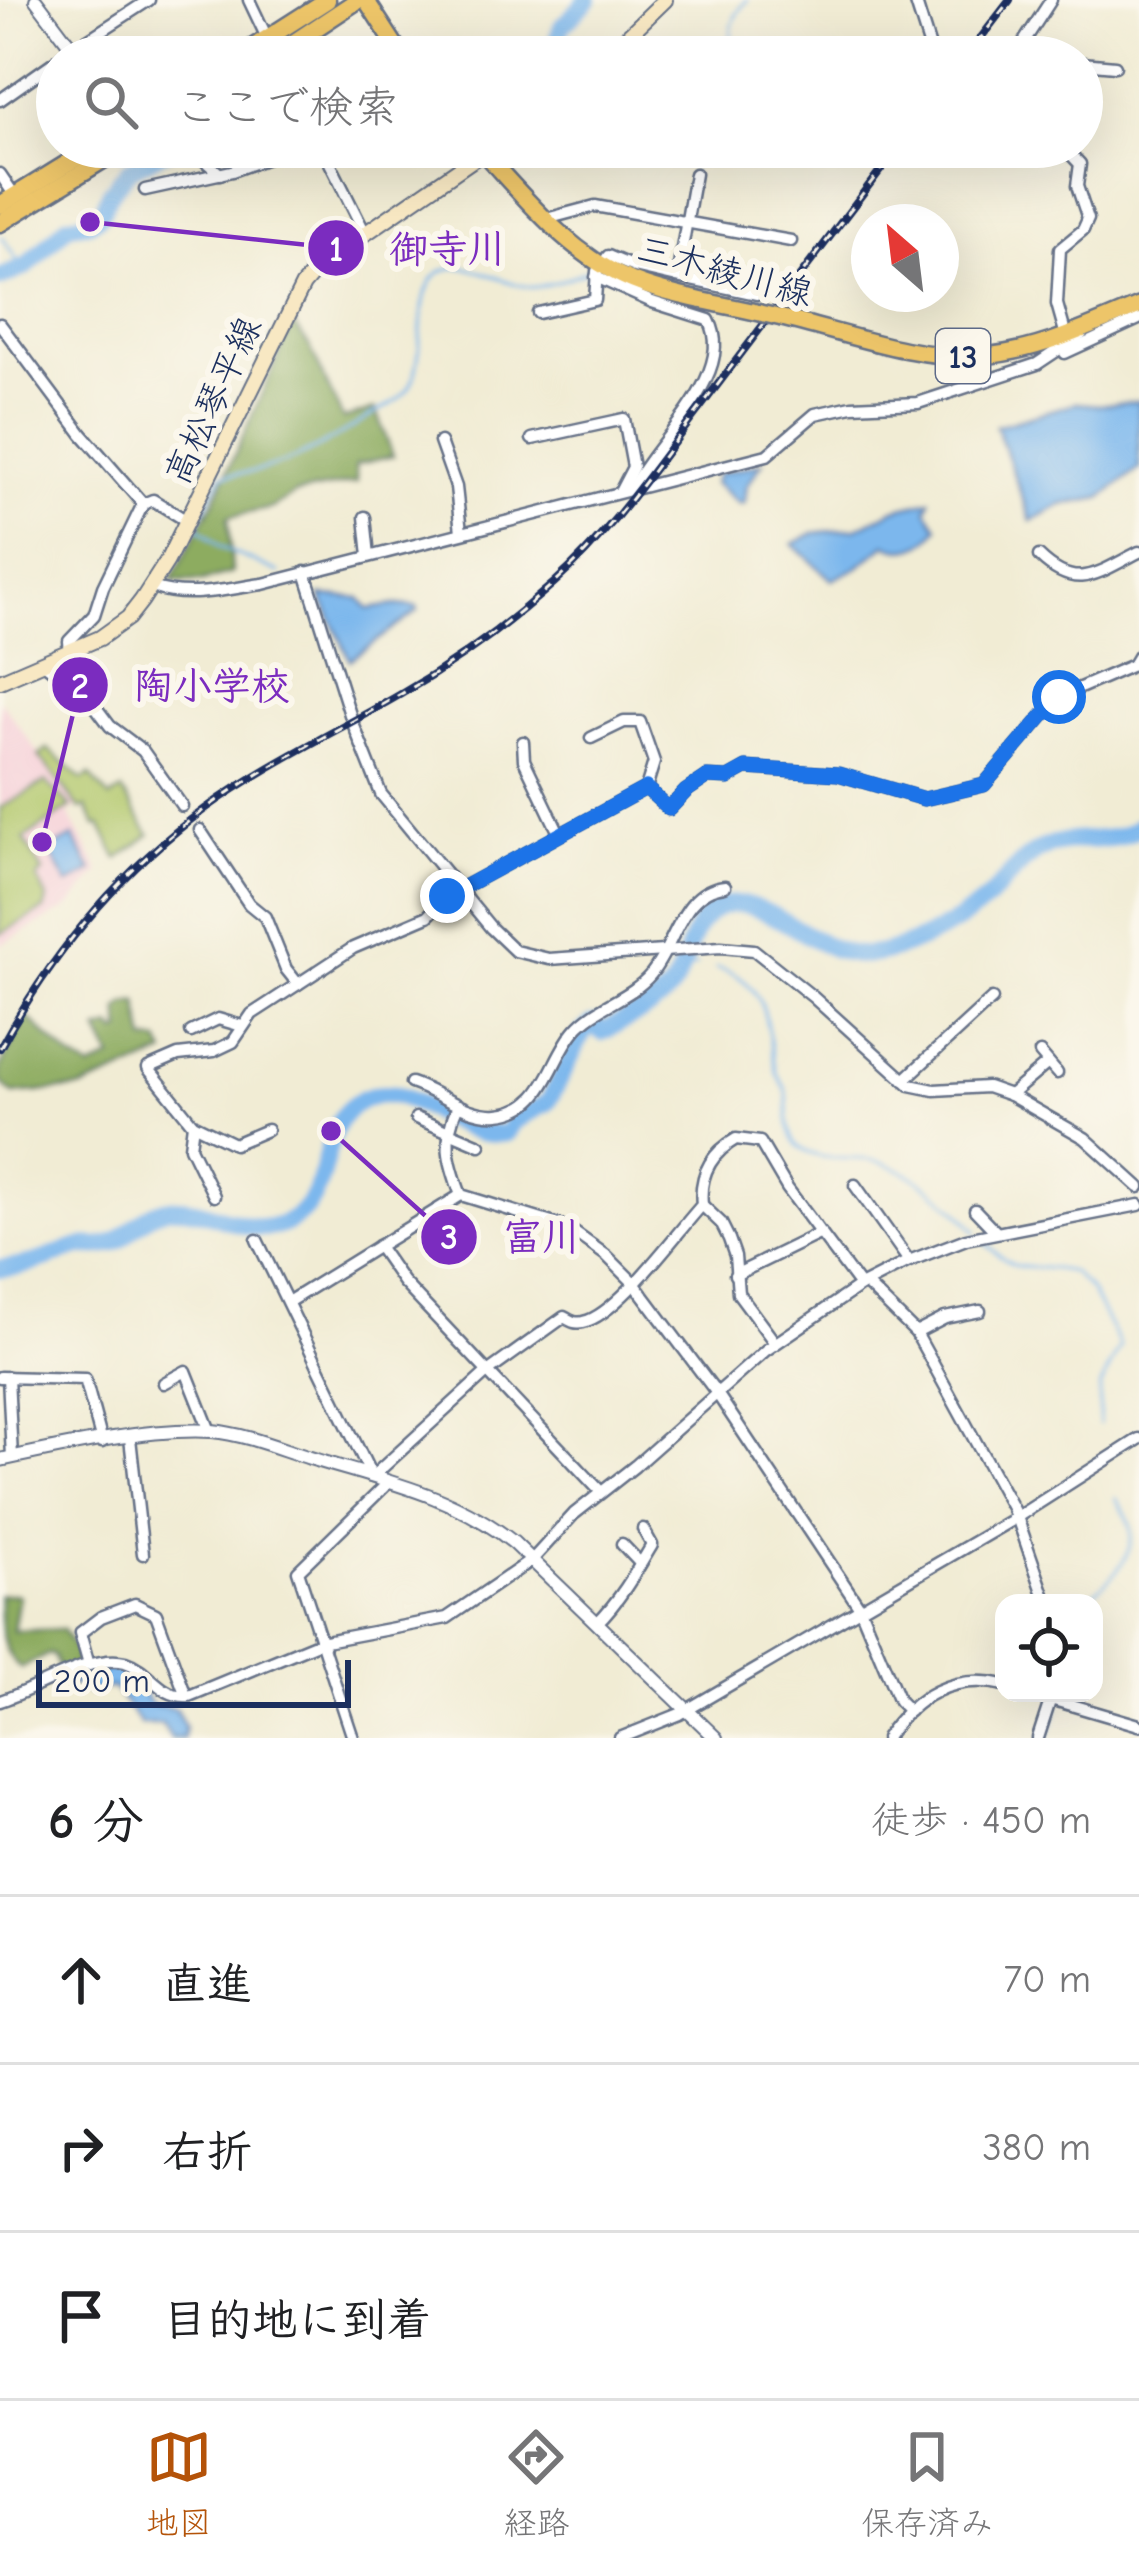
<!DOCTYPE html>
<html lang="ja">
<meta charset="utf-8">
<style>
:root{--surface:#fff;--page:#f2f2f2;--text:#202124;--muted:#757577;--line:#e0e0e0;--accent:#b45309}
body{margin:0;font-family:"Comic Neue","Klee One",sans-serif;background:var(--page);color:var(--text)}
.controls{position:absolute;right:36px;bottom:36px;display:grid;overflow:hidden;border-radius:24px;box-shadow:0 12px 48px #0002}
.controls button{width:108px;height:108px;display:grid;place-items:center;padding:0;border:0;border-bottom:3px solid var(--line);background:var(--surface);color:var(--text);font:60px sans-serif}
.compass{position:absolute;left:851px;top:204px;width:108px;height:108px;border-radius:50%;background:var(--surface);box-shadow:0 12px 48px #0002;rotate:332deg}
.scale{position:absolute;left:36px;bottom:30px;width:315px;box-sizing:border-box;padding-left:12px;border:6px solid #1b2f5e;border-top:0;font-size:33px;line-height:42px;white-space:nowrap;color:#1b2f5e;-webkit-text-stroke:9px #fbf7ec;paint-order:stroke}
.stop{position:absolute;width:36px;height:36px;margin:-27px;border:9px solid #1a73e8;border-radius:50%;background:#fff}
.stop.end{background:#1a73e8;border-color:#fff;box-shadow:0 3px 12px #0008}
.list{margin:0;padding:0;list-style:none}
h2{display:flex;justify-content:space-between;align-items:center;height:156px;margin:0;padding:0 48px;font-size:51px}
h2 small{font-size:39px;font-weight:400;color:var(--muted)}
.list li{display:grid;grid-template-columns:78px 1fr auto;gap:36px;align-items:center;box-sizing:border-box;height:168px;padding:0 48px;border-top:3px solid var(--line)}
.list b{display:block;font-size:45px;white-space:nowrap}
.list em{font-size:39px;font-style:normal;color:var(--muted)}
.icon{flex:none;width:66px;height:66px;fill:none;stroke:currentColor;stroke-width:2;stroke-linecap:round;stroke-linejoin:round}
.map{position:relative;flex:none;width:1139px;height:1738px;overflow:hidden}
.search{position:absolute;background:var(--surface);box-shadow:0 12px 48px #0002;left:36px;right:36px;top:36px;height:132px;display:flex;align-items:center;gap:30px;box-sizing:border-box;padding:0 42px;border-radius:66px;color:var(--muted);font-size:45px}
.sheet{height:660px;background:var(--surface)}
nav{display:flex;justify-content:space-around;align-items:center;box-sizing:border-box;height:168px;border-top:3px solid var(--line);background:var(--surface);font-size:33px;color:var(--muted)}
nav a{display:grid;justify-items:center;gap:6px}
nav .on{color:var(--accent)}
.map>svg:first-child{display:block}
.built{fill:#f6cfd8}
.green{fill:#b2c86c;stroke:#667c65;stroke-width:3}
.forest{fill:#8dac60;stroke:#546e5f;stroke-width:3}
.water{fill:#7cb7ed;stroke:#4c73a6;stroke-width:3}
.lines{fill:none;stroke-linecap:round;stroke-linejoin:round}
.stream{stroke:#7cb7ed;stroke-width:3}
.river{stroke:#7cb7ed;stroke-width:18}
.minor-casing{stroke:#667187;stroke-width:15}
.tertiary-casing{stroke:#667187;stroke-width:16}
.secondary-casing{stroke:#667187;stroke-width:18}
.primary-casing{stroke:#667187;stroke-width:20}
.trunk-casing{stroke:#667187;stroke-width:21}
.minor{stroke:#fff;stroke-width:10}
.tertiary{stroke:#fff;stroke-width:12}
.secondary{stroke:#f8e8c3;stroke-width:14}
.primary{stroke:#edc569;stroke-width:15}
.trunk{stroke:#edc569;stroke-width:16}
.rail-casing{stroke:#1b2f5e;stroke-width:8}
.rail{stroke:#fbf7ec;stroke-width:3;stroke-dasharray:9;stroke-linecap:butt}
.primary-bridge-casing{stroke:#667187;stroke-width:20;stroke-linecap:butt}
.primary-bridge{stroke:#edc569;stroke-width:15}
.route{stroke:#1a73e8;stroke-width:15}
.labels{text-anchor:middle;stroke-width:12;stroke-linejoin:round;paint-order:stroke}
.shield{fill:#fbf7ec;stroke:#5e6b89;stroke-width:3}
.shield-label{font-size:33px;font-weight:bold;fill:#1b2f5e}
.street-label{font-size:36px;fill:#1b2f5e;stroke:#fbf7ec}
.leader{fill:none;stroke:#7b2cbf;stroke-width:4.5}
.callout-dot{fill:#7b2cbf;stroke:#fbf7ec;stroke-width:4.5}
.mark-label{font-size:36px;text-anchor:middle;font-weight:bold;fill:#fff}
.callout-label{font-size:39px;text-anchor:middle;font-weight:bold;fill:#7b2cbf;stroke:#fbf7ec;stroke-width:12;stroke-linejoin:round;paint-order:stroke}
</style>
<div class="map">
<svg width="1139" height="1738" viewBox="0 0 1139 1738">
<rect width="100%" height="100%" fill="#fbf7ec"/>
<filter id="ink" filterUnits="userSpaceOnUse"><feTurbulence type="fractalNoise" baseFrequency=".00833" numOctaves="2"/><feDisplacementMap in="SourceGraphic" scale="24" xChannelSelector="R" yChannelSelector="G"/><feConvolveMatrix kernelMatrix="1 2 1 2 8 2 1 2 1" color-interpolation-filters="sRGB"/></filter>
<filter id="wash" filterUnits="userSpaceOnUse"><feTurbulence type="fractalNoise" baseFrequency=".004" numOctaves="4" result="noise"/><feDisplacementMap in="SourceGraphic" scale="48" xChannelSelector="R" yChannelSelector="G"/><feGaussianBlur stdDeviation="2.7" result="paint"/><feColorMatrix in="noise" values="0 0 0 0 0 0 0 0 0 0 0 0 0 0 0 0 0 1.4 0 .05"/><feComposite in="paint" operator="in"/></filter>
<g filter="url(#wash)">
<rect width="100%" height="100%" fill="#f1ecd4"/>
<path class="built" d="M0,700L78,807L68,813L100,871L68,908L0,945Z"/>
<g class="green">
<path d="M48,749L83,780L90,775L110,798L122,791L150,835L118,859L100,825L96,826L86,807L80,809L39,756Z"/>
<path d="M46,782L71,807L24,839L43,872L37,878L47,898L45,909L0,934V808Z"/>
</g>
<g class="forest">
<path d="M293,323L310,347L343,419L375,409L393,456L355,465L357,482L295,494L272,508L228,517L232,573L203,581H171L215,499Z"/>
<path d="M138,1002L146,1041L160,1042L166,1054L83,1088L13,1094L0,1081V1068L26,1016L70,1057L90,1069L112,1058L98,1031L112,1027L117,1033L122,1031L119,1010L126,1004Z"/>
<path d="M14,1594L19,1596L13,1631L62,1629L76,1652L77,1665L59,1669L54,1656L49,1654L21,1668C0,1654 0,1624 0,1595Z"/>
</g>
<g class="water">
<path d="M1139,401V469L1101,498L1061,505L1031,521L996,426L1076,403L1098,405Z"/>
<path d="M762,463L746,486L744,503L739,504L714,483L718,474Z"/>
<path d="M930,500L927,510L938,527C927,546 906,555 886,544L858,567L832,580L793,544L814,533L857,528L895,509Z"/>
<path d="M321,596L360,598L368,609L396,605L417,607L418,611L350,660Z"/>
<path d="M73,837L92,871L68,885L49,850Z"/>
<path d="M114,1667L127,1671L151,1704L176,1709L185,1727L183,1738H171L162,1724H140L114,1688H95L92,1694L69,1682Z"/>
</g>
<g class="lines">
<g class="stream">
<path d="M737,57C727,33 730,20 747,0"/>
<path d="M692,168L699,147"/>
<path d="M2,237L22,268"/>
<path d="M279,573L220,547L196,525L222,475C279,474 328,443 374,414C387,406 402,400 410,386C427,356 413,290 439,273C464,256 503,284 529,287C545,289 573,275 590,270"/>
<path d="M716,968C770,980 764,1025 776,1070C778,1079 786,1085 787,1094C789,1109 786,1136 799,1147C816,1162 850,1157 871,1160C908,1166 955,1204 976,1232"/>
<path d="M683,969L696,966"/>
<path d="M982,1240C1026,1282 1022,1260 1072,1272L1091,1291L1120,1346L1100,1388L1099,1424"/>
<path d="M1080,1603C1103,1587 1139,1558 1130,1524C1128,1515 1120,1506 1116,1498"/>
<path d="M1094,1635L1101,1656L1094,1668"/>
<path d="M1048,1738L1059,1706"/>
</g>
<g class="river">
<path d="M551,57L562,26L588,0"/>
<path d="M0,278L27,266L68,225L90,222L100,215L111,191L130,169L173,147"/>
<path d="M0,1268C29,1269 53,1254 80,1247C89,1245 99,1248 108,1245C129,1240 140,1212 170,1208C215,1203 261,1252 302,1212C336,1178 315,1117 369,1097C413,1080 454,1143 507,1133L513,1122L548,1102L584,1031L593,1024L602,1032C623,1020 647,1012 665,995C692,970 683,920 723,906C763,893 813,951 858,955C894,957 955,926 983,903C1003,886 1020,859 1044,848C1076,833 1112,848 1139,826"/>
</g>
</g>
</g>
<g filter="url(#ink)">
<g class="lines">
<g class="minor-casing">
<g id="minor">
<path d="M249,0L268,40"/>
<path d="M915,0L933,57"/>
<path d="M61,57L149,0"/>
<path d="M1014,57L1051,0"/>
<path d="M1082,63L1115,66"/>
<path d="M0,100L57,60"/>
<path d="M189,147L220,174"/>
<path d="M322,147L365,233"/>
<path d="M1064,147L1080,164L1077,186L1088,219L1083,230L1060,249L1057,304L1066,336"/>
<path d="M0,174L15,196"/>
<path d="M695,174L677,277L757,294"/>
<path d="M145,190L232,171L297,147"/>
<path d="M546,219L595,206L791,241"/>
<path d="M602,265L608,256L634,267L677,277"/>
<path d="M596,277L652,302L709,320C738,374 654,443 633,487"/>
<path d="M538,313L595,300L597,271"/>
<path d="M0,324L82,434L143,504"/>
<path d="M1065,353L1139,319"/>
<path d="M532,439L624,419L633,467L621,490"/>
<path d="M440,442L456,487L461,532"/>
<path d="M365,517L369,556"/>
<path d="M1039,556C1077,593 1097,573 1139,552"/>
<path d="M305,572L352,721L381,794L491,928L515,951L549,959L721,947L754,950L813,997L910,1085L934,1090L987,1087L1010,1095L1085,1138L1139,1187"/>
<path d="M152,587C188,600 226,589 263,584L767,455L815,414L852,406L918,403L1037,364L1082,334"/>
<path d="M70,653L69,641L94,615L103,587L143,504L153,500L187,521"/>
<path d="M45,664L89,698L110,726L143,751L182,806"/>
<path d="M591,738L624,722H640L654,762L646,788"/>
<path d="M523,742L524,760L559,833"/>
<path d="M200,830L249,904L265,917L286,969L298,984"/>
<path d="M191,1032L218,1019L242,1026"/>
<path d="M1040,1053L1057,1073"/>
<path d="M904,1080L992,999"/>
<path d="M411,1083C439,1092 467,1117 498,1114C547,1110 549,1060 576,1029C596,1006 631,998 651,974C675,945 681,890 725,886"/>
<path d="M1010,1095L1048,1063"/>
<path d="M458,1105C442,1140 448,1161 461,1195"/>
<path d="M416,1118L480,1145"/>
<path d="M193,1124L190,1147L214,1196"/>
<path d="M267,1130L234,1144L193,1124L148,1068L178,1055L214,1051L233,1042L252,1014L269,1003L353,948L428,916L447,896L646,788L669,809L686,791L707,777L728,778L746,768L838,774L924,799L984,785L1059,697L1133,665L1139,655"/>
<path d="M855,1185L909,1261"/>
<path d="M702,1205L721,1223L729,1239L735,1256L738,1293L775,1343"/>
<path d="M975,1210L996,1232"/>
<path d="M257,1240L372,1477L486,1373L564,1317C571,1321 575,1324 583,1322C617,1316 677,1232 702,1205C699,1176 710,1154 736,1139L760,1142L787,1188L860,1286"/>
<path d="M378,1246L403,1282L601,1492"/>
<path d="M735,1275L821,1233"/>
<path d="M866,1284L916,1333L1017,1517L1047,1603"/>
<path d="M288,1302L461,1195L568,1228L607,1256L634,1283L716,1392L860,1608L899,1701L909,1711"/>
<path d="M916,1333L945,1318L980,1311"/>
<path d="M0,1377L85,1379L102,1442"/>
<path d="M8,1377L12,1457"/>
<path d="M164,1383L186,1371L210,1431"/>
<path d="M130,1438L143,1554"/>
<path d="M622,1544L639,1562"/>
<path d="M597,1623C620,1600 636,1572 652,1545L643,1529"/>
<path d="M89,1665L80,1633L101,1617L135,1604L156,1614L186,1696"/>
<path d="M1030,1693L1139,1725"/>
<path d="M0,1701C34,1691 91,1653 125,1662C151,1670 159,1698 189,1696L320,1642L447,1618L532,1560L574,1514L635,1466L766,1350L860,1286L909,1261L966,1239L1139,1205"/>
<path d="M353,1738L298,1571L389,1482"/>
<path d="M620,1738L680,1714L1017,1517L1139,1439"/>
<path d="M886,1738C914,1696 954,1673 1004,1685"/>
<path d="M1038,1738L1052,1695"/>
</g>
</g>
<g class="tertiary-casing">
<g id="tertiary">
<path d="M36,0L79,57"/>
<path d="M0,1460C60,1447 151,1427 212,1431C245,1434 278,1448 310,1458C381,1480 455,1495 514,1543L716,1738"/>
</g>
</g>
<g class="secondary-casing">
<g id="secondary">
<path d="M606,57L665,0"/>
<path d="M0,681L100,638L128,618L142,600L167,561L303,285L321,264L491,147"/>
</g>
</g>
<g class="primary-casing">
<g id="primary">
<path d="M366,0L403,57"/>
<path d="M478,147C524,196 569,255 633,281C673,297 718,303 760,313"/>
<path d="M782,318C845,333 916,360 981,356C1037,352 1088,327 1139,306"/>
</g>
</g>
<g class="trunk-casing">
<g id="trunk">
<path d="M238,57L327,0"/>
<path d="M272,57L358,0"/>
<path d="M0,205L94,147"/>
<path d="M0,223L124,147"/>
</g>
</g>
<use href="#minor" class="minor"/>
<use href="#tertiary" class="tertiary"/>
<use href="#secondary" class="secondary"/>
<use href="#primary" class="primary"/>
<use href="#trunk" class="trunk"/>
<g class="rail-casing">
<g id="rail">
<path d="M966,57L1010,0"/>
<path d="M0,1048C52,953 118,873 205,809C267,764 336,732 401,694C457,662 507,625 555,582C612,531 654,468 700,408C766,321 832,234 898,147"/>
</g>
</g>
<use href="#rail" class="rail"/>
<g class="primary-bridge-casing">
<path id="primary-bridge" d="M760,313L782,318"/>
</g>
<use href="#primary-bridge" class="primary-bridge"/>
</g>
</g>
<g class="lines" filter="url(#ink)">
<path class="route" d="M447,896L646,788L669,809L686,791L707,777L728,778L746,768L838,774L924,799L984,785L1059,697"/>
</g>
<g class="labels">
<rect class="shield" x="936" y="329" width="54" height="54" rx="9"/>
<g class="shield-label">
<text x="963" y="368">13</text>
</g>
<g class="street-label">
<text transform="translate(725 270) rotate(15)" y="13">三木綾川線</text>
<text transform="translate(212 400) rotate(-65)" y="13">高松琴平線</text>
</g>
</g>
<path class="leader" d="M90 222L336 248M42 842L80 685M331 1131L449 1237"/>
<g class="callout-dot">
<circle cx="90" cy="222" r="12"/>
<circle cx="42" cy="842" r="12"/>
<circle cx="331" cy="1131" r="12"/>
<circle cx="336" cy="248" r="30"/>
<circle cx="80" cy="685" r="30"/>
<circle cx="449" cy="1237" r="30"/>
</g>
<g class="mark-label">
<text x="336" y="261">1</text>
<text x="80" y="698">2</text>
<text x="449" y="1249">3</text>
</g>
<g class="callout-label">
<text x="448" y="262">御寺川</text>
<text x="212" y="699">陶小学校</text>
<text x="542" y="1250">富川</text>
</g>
</svg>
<div class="controls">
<button><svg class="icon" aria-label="locate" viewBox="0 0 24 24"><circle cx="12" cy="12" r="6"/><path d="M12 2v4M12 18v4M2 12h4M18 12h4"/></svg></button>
</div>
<svg class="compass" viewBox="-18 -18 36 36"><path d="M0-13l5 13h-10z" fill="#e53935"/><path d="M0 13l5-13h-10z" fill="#757577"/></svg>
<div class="scale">200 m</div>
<div class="stop" style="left:1059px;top:697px"></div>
<div class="stop end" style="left:447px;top:896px"></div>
<div class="search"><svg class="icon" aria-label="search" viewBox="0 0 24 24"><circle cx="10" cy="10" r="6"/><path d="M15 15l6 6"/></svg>ここで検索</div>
</div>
<section class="sheet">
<h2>6 分<small>徒歩 · 450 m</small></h2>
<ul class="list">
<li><svg class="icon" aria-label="ahead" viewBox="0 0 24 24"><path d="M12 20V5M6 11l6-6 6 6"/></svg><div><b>直進</b></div><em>70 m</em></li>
<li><svg class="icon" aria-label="right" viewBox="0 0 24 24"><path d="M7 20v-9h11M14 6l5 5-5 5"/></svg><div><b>右折</b></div><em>380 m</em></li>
<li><svg class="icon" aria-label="arrive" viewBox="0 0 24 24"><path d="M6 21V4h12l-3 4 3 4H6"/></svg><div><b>目的地に到着</b></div></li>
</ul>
</section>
<nav>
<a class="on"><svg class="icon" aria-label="map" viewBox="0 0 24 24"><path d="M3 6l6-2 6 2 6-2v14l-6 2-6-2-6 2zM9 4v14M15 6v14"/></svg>地図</a>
<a><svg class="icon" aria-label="directions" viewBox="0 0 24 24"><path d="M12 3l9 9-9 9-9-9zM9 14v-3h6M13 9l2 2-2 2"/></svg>経路</a>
<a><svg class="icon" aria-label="saved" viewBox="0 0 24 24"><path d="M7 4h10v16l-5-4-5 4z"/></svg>保存済み</a>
</nav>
